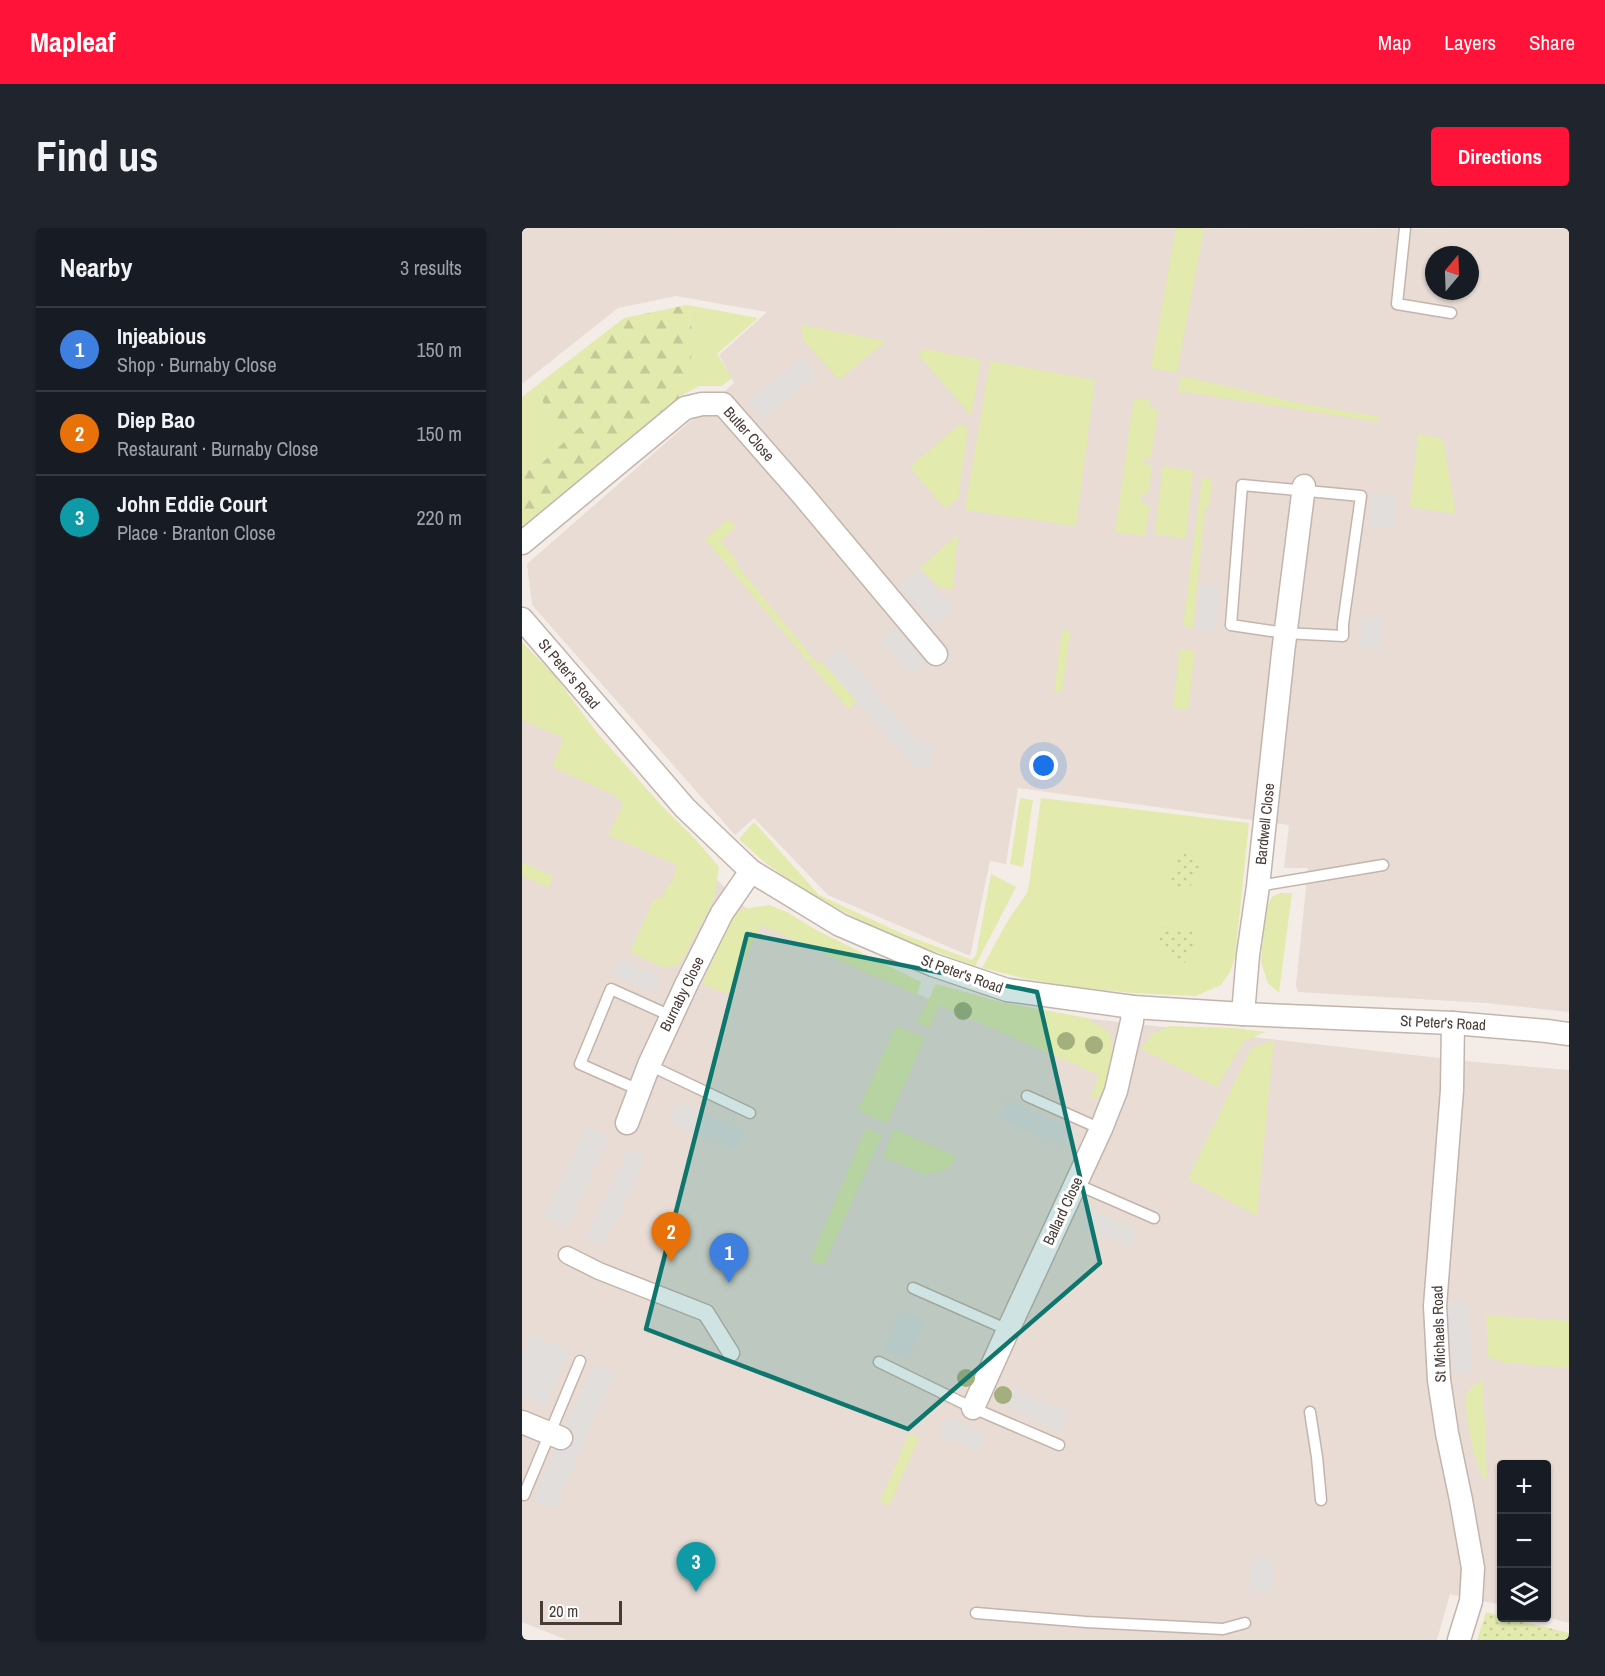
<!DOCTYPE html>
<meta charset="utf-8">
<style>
:root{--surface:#171b24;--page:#20242c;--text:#f1f3f6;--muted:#9ea1a6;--line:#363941;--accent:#ff1338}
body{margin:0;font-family:"Archivo Narrow",sans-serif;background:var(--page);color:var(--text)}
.controls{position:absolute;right:18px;bottom:18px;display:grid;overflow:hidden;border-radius:6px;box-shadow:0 2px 4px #0004}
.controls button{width:54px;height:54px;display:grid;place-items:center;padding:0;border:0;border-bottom:2px solid var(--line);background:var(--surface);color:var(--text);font:30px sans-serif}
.compass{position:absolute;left:903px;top:18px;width:54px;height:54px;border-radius:50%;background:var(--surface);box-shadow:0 2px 4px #0004;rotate:19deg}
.scale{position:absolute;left:18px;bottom:15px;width:82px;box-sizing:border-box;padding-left:6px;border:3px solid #483b36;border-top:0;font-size:16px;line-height:21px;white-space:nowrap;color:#483b36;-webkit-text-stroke:4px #fff;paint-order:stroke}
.you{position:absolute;left:522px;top:538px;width:21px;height:21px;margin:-15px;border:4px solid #fff;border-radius:50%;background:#1a73e8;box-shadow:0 0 0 9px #1a73e833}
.badge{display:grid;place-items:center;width:39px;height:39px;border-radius:50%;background:var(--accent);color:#fff;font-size:20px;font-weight:700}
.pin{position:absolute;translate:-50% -50px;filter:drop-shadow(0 2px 3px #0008)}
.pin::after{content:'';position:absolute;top:32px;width:21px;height:18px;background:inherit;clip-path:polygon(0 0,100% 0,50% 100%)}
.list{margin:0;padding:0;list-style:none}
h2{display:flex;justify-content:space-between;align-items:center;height:78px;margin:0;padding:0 24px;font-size:26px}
h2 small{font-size:20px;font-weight:400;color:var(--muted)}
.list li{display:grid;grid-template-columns:39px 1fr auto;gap:18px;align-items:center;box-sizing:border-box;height:84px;padding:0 24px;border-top:2px solid var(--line)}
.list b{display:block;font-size:22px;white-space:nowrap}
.list p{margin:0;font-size:20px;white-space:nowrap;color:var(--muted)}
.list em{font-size:20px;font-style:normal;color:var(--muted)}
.icon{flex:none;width:33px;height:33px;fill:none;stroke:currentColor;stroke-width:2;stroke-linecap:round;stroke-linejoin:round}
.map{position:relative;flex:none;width:1047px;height:1412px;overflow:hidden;border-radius:6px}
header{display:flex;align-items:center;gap:36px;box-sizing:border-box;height:84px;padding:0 30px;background:var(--accent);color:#fff}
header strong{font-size:28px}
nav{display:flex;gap:33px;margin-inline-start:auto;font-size:21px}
.intro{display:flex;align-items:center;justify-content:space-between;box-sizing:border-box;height:144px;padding:0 36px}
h1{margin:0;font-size:42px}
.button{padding:15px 27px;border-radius:6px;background:var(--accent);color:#fff;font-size:21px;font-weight:700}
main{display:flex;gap:36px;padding:0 36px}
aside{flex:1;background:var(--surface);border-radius:6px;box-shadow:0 2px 4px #0004}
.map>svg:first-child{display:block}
.residential{fill:#e8dcd5;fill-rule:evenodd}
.grass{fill:#e2eaae}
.forest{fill:url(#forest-firs)}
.park{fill:url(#park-dots)}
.parking{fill:#e2dedc}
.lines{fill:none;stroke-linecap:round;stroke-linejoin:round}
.service-casing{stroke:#c3b4ac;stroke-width:13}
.pedestrian-casing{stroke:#c3b4ac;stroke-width:19}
.minor-casing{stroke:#c3b4ac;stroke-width:25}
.service{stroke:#fff;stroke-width:10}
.pedestrian{stroke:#fff;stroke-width:16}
.minor{stroke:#fff;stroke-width:22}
.tree{fill:#a3af7d}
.marked{fill:#0f766e;fill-opacity:0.2;stroke:#0f766e;stroke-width:4.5;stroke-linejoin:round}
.labels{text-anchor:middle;stroke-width:6;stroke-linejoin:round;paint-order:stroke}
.street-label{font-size:15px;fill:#483b36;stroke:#fff}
</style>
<header>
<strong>Mapleaf</strong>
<nav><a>Map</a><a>Layers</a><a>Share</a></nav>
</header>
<div class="intro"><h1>Find us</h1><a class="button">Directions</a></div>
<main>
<aside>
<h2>Nearby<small>3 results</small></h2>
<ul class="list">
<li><span class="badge" style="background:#3f7fe0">1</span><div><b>Injeabious</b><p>Shop · Burnaby Close</p></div><em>150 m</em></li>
<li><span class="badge" style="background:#e8710a">2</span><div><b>Diep Bao</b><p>Restaurant · Burnaby Close</p></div><em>150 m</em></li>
<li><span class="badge" style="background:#0f9aa8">3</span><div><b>John Eddie Court</b><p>Place · Branton Close</p></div><em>220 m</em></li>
</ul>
</aside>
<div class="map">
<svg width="1047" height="1412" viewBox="0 0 1047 1412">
<defs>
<pattern id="forest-firs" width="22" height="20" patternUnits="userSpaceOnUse" patternTransform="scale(1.5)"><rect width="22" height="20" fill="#e2eaae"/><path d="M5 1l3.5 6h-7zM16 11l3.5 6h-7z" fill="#c3ca96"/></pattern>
<pattern id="park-dots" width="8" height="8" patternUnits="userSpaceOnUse" patternTransform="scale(1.5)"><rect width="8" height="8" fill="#e2eaae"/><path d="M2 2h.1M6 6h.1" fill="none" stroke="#c3ca96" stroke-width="1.8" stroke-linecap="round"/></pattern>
</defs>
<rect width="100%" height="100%" fill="#f4ece7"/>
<g class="residential">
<path d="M0,0L1047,1V784L965,775L776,764L774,758L786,640H762L767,597L496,560L484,636L468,633L448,728L306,667L232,590L213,607L10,377L5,336L212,155L197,127L245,84L154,68L96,80L0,156ZM912,27H948V63H912Z"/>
<path d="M0,461L233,689L411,773L953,834L1047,842V1395L1025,1389L1024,1236H980L979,1377L928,1366L915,1412H45L0,1394Z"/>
</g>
<g class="grass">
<path d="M654,0H682L655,145L629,140Z"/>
<path d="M165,77L236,90L195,126L210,150L200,158H177L157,169L173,116Z"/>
<path d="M280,97L364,113L317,152L281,112Z"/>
<path d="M403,121L459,132L449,188L396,126Z"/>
<path d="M468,133L573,152L554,298L443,282Z"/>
<path d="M659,148L777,175L857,189L858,194L656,163Z"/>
<path d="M14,158L28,190L61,197L20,235L0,245V169Z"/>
<path d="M612,170L627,172V179L636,181L629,231L623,230L622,236L630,237L626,266L620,265L619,276L628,277L623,308L593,304Z"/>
<path d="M439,195L446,201L436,271L422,280L388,239Z"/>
<path d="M896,206L921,211L934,286L888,279Z"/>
<path d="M641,238L671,243L664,311L633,306Z"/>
<path d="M680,250L690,251L687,280H683L671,400L661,398Z"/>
<path d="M207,291L214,299L199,313L216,334L214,336L296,436L299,433L335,473L326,481L183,311Z"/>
<path d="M436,306L431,361L418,360L398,340Z"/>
<path d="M540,402L548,403L540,464H532Z"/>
<path d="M0,414L32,447L76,506L139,577L173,611L197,639L192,671L158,736L143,740L108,724L132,671L140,670L143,662L151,652L155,637L86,607L102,576L91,566L30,539L42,510L0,492Z"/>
<path d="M658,421L673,423L666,482L651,480Z"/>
<path d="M498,570L511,572L501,639L488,636Z"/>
<path d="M519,570L727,595L713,729L708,744L699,757L674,768L611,765L546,758L505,751L460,740L485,694L506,663Z"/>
<path d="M232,594L297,667L381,706L450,732L454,727L469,646L494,659L453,738L367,707L297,671L268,653L241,633L217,611Z"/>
<path d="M0,634L31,648L26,660L0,648Z"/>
<path d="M758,665H770L757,765L746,755L739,734L743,682L750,669Z"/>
<path d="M247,677L265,684L294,702L399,754L395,767L239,697L207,766L180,756L210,689L220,681Z"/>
<path d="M414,756L479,774L565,790L588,805L592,833L578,868L568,872L577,847L417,777L408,800L395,795Z"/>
<path d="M374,798L403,810L365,896L336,882Z"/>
<path d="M647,798L711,800L744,804L722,813L695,859L619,821L629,807Z"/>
<path d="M752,812L735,988L666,951L729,821Z"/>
<path d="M344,900L360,907L302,1037L288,1033Z"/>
<path d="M372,901L434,928L428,940L403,947L361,929Z"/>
<path d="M964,1087L1047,1093V1140L984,1135L966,1129Z"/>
<path d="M961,1152L965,1253C951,1241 945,1189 943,1170C946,1160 953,1156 961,1152Z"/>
<path d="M387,1206L397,1210L367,1278L358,1274Z"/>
</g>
<path class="forest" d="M165,77L173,116L157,169L0,299V245L20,235L60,197L28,190L14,158L102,90Z"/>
<g class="park">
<path d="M659,623L662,624L668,632L672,631L677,636L678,641L675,645L668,659C661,661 651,658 647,652C648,646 650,643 656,643L657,640L652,635L653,627Z"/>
<path d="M640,699L659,702L665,701L674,707L673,715L670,719L667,732L662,735L656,734L649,726L637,717L636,713Z"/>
<path d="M964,1384L979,1388L980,1390H985L1047,1405V1412H955Z"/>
</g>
<g class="parking">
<path d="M280,130L294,147L240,191L226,174Z"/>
<path d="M850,265L874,267L871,301L847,299Z"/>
<path d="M395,342L431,380L412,397L376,359Z"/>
<path d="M679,356L698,359L693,402L674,400Z"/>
<path d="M841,388L861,390L856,422L837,419Z"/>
<path d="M372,398L404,435L390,447L358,413Z"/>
<path d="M317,419L394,513L411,516L408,541L393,539L301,435Z"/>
<path d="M97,730L140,749L133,765L90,746Z"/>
<path d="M484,872L550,901L542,919L476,890Z"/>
<path d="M155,874L222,903L214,922L146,893Z"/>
<path d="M65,898L87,908L45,999L22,989Z"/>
<path d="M106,920L124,929L82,1018L64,1009Z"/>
<path d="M568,982L615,1002L608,1019L561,999Z"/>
<path d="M927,1074L945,1076L951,1144L932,1146L926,1091Z"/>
<path d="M379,1082L403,1093L386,1132L361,1121Z"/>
<path d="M10,1106L47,1123L23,1178L0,1167V1128Z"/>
<path d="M71,1136L92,1145L32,1281L11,1272Z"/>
<path d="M491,1160L546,1184L539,1203L483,1179Z"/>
<path d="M425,1189L464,1206L456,1224L417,1207Z"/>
<path d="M732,1328L751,1331V1362L729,1365L727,1347Z"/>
</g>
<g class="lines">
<g class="service-casing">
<g id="service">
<path d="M883,0L875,76L929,85"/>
<path d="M720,257L839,268L821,396V408L763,405L709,397Z"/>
<path d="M736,658L861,637"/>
<path d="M127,837L228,885"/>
<path d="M117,862L58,836L89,761L149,788"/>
<path d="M505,868L579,901"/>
<path d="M554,956L632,990"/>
<path d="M391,1060L486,1102"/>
<path d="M357,1134L451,1180L537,1217"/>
<path d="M788,1184L795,1229L799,1272"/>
<path d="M2,1267L58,1133"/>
<path d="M454,1385L564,1394L701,1401L723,1395"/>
</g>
</g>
<g class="pedestrian-casing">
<path id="pedestrian" d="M45,1027L77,1043L184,1085L209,1125"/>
</g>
<g class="minor-casing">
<g id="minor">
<path d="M0,315L163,180L180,176H201L279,265L414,426"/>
<path d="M0,391L163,580L229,643L318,697L411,737L485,762L611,779L721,786L931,795L1025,803L1047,806"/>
<path d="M721,786L726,727L736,658L761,425L782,258"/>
<path d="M931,795L930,862L913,1078L917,1152L925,1205L939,1272L951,1340L949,1373L937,1412"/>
<path d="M105,895L127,837L165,755L200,685L229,643"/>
<path d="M451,1180L486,1102L579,901L594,863L610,793L611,779"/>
<path d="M0,1194L39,1210"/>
</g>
</g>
<use href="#service" class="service"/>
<use href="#pedestrian" class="pedestrian"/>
<use href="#minor" class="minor"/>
</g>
<g class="tree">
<circle cx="441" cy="783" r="9"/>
<circle cx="544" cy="813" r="9"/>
<circle cx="572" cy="817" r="9"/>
<circle cx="444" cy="1150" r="9"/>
<circle cx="481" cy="1167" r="9"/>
</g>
<path class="marked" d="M225,706L515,764L578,1035L386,1201L124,1101Z"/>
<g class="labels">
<g class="street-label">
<text transform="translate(227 206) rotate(48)" y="5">Butler Close</text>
<text transform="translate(47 446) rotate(50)" y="5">St Peter's Road</text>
<text transform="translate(743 596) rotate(-84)" y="5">Bardwell Close</text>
<text transform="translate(440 746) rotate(20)" y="5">St Peter's Road</text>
<text transform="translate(160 766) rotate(-64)" y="5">Burnaby Close</text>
<text transform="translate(921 795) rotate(3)" y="5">St Peter's Road</text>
<text transform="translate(541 983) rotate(-65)" y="5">Ballard Close</text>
<text transform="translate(917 1106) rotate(-92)" y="5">St Michaels Road</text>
</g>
</g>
</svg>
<div class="controls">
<button>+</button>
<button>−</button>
<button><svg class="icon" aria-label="layers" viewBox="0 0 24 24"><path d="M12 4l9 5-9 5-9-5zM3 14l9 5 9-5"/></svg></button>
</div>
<svg class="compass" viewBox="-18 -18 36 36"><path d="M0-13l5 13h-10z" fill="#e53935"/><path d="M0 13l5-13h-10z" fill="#9ea1a6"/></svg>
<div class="scale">20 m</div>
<div class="you"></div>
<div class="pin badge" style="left:207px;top:1055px;background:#3f7fe0">1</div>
<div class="pin badge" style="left:149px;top:1034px;background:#e8710a">2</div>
<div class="pin badge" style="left:174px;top:1364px;background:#0f9aa8">3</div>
</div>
</main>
